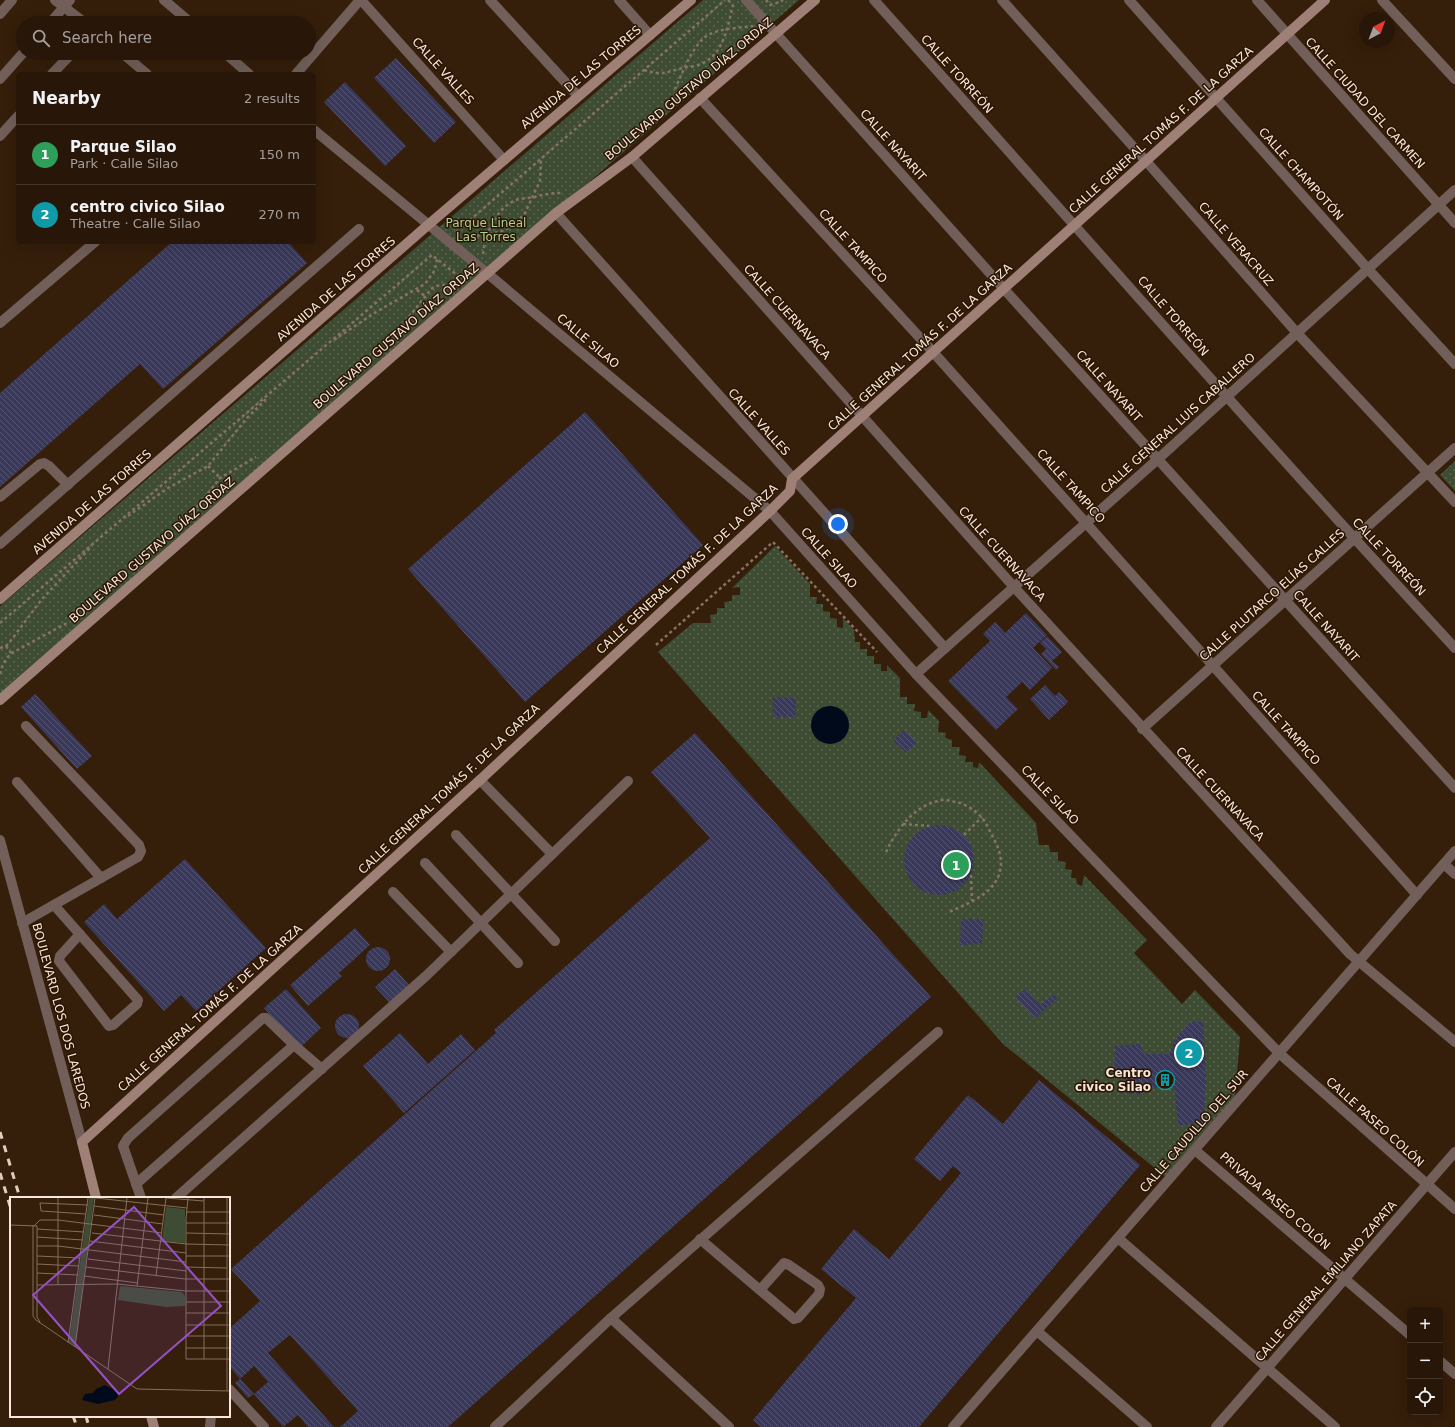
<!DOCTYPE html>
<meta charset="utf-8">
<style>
:root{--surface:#281608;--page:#301f12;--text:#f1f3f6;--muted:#a59f9c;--line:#443529;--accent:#f987e9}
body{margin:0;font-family:"DejaVu Sans",sans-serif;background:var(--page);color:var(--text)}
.controls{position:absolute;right:12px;bottom:12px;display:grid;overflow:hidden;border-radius:6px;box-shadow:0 4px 16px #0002}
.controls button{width:36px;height:36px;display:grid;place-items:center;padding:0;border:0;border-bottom:1px solid var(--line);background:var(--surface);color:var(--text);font:20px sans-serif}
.compass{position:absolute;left:1359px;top:12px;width:36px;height:36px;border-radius:50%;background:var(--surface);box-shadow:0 4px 16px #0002;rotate:41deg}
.you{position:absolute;left:838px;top:524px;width:14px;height:14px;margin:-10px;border:3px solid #fff;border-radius:50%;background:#1a73e8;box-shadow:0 0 0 6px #1a73e833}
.badge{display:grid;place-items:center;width:26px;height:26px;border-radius:50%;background:var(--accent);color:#fff;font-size:13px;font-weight:700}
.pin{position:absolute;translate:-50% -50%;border:2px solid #fff;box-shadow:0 1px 4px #0006}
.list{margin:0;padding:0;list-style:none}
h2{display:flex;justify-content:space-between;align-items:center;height:52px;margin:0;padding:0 16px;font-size:17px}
h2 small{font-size:13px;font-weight:400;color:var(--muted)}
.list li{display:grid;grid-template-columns:26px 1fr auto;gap:12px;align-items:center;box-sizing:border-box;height:60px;padding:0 16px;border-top:1px solid var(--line)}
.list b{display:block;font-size:15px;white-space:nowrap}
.list p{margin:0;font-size:13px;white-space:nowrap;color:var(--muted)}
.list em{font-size:13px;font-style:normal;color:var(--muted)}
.icon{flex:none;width:22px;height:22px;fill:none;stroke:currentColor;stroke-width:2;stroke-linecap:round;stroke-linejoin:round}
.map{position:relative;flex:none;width:1455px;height:1427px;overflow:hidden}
.search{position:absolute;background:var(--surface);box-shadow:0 4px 16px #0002;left:16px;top:16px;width:300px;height:44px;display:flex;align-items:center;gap:10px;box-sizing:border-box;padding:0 14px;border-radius:22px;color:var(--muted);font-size:15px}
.panel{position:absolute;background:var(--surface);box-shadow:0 4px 16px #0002;left:16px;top:72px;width:300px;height:172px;border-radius:6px}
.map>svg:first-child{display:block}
.park{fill:url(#park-dots)}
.water{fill:#000a1b}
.building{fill:url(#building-back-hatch)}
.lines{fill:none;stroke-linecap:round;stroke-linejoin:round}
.path{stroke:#877362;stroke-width:2.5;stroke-dasharray:3 3;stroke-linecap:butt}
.lane{stroke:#725f59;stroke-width:10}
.street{stroke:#725f59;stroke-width:10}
.secondary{stroke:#9e8076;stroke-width:10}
.rail{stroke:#dfcec0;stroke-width:3;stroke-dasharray:7 7;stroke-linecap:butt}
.labels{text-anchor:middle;stroke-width:3;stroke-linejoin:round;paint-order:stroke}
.street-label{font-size:12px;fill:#f8e8db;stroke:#2b1402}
.park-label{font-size:12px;fill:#aecf93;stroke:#2b1402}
.poi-label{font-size:12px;font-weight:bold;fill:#f8e8db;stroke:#2b1402;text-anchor:end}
.inset-road{fill:none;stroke:#836f5e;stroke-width:1}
.view{fill:#9452c5;fill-opacity:0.15;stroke:#9452c5;stroke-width:2}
.inset-edge{fill:none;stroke:#f8e8db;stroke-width:2}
</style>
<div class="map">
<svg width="1455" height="1427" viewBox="0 0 1455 1427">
<defs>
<pattern id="park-dots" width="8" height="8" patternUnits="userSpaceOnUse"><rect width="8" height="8" fill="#3e4c33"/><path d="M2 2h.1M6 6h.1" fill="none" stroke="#5b6650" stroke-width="1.8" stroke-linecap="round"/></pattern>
<pattern id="building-back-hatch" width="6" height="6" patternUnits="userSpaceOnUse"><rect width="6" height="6" fill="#3a395b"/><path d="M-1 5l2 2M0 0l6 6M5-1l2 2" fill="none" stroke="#575672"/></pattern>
</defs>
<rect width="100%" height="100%" fill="#351e0a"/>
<g class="park">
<path d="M703,0H799L483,274L0,699V606Z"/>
<path d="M1455,461V491L1440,475Z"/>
<path d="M775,546L810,584V597H817L816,604H823V611L830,612V618L837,619V627L843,628V618L854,630L855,642H860V649H867V656H874V664H881V671H887V665L900,678V697H907V704H915L914,711L921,712V718H927L928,710L939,721L938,732L946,733L945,738L952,740V747H960L959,755L966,756L965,762H973V767L978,768L979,762L1036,823L1039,845H1049L1050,852H1058V861L1066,862L1065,869L1072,870L1071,878H1076L1077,884L1082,886L1084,875L1147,940L1134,953L1182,1004L1195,990L1240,1037L1235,1098L1167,1178L1003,1044L658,652L693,623H711L710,615L717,614V608H725L724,602L732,601V595H740V587L732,588Z"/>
</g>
<circle class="water" cx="830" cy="725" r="19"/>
<g class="building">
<path d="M396,58L456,122L434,143L374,78Z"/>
<path d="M345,82L406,146L385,166L324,102Z"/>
<path d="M172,242H288L307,263L163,389L140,364L0,487V393Z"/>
<path d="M585,412L703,545L525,702L408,569Z"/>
<path d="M1026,613L1047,635L1033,648L1052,668L1030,690L1022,682L1006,697L1018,709L996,730L948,681L990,641L983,634L995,622L1005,633Z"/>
<path d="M1047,636L1062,652L1052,661L1059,667L1056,670L1041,654L1046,649L1040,643Z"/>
<path d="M1045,685L1055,696L1059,692L1068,702L1049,720L1030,699Z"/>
<path d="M35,694L92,756L77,769L21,707Z"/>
<path d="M773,697L796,698L795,717H773Z"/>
<path d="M904,730L917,742L906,753L893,741Z"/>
<path d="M695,733L931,997L448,1427H340L358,1411L290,1335L268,1353L334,1427H308L298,1415L283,1427L254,1394L268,1382L254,1366L240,1379L229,1366V1329L260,1301L231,1269L496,1033L494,1030L710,838L651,772Z"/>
<circle cx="939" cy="860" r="35"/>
<path d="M185,859L266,948L196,1011L181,995L164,1011L84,922L104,904L117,919Z"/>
<path d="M961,919H983L982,944L960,945Z"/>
<path d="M355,928L370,945L339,973L342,976L308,1006L290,985Z"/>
<circle cx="378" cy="959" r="12"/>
<path d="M395,969L409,985L390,1003L375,987Z"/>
<path d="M1026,988L1040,1005L1054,994L1058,998L1035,1019L1015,997Z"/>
<path d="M286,989L321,1028L300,1048L264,1008Z"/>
<circle cx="347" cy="1026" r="12"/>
<path d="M1203,1021L1206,1072L1204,1122L1178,1126L1174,1087L1144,1088L1142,1095L1125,1093L1124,1073L1114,1072L1115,1046L1141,1044L1143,1054H1170L1175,1039L1190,1022Z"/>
<path d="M400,1033L428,1064L461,1034L475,1050L404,1113L363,1066Z"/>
<path d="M1039,1080L1140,1165L919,1427H761L753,1420L856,1298L821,1269L854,1229L889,1259L961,1173L953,1166L940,1181L914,1159L968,1095L1003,1124Z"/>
<path d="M240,1379L254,1394L248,1398L235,1383Z"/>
</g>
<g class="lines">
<g class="path">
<path d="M728,0L733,5"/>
<path d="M766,0L770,5L780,2L783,0"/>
<path d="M644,70C663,76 666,72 683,68C687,67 691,67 695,66C723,59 727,29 733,5"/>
<path d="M677,101L675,94V89C682,74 694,41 710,34C723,28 739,28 753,26"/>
<path d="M456,232L725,0"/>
<path d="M465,238L504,231L519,220L525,213L540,181L541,160"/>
<path d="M483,254C485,234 496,208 516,200C522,198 529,198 535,197C544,194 553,193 562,193"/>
<path d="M417,290L425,296"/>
<path d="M394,336L431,289L436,286L457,283"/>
<path d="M334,340L376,312L425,284L435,270L437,259"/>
<path d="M208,466L220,478"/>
<path d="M193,512L220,478L256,457"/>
<path d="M128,516L168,488L208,466L247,418L266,399"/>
<path d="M0,623L432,255L462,279"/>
<path d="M656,645L773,542L877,652"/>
<path d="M6,646L11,653"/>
<path d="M0,648L6,646L9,643L42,599L92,546"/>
<path d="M0,674L3,664L10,654L67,623"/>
<path d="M903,824L929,826"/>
<path d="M964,835L982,817"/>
<path d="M886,852C897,829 914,805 942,800C946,799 952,802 957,802C965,804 977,811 982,818C987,823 989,831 993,837C1000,850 1004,863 998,877C990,896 966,904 949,912"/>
<path d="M971,875L972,901"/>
</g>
<g class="lane">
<path d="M55,0L85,23"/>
<path d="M122,53L147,74"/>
<path d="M52,74L72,53"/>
<path d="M0,136L18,116"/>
<path d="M0,323L95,242"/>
<path d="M0,497L40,464L44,463L49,466L68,485"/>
<path d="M0,544L359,229"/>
<path d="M480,780L552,854"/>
<path d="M17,782L101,878"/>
<path d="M456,835L555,941"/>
<path d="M425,863L518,963"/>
<path d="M393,892L451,952"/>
<path d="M54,905L138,1000L137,1004L113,1025L109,1026L59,961L60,956L80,934"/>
<path d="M22,923L138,857L141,851L139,845L26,726"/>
<path d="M136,1184L294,1045"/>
<path d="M141,1198L123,1146L128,1138L263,1018H266L294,1045L322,1069"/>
<path d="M176,1198L426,976L628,781"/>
<path d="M700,1239L794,1319L798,1318L819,1294L820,1289L818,1285L789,1265L784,1263L760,1290"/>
<path d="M611,1318L729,1427"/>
<path d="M229,1389L264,1427"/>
<path d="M210,1427L211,1416"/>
<path d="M495,1427L611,1318L938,1032"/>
</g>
<g class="street">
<path d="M164,0L191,23"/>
<path d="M361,0L504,160"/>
<path d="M490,0L578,96"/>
<path d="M619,0L650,35"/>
<path d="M746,0L1004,289L1455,788"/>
<path d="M874,0C1067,216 1258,435 1455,648"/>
<path d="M1002,0L1146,161L1297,333L1455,502"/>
<path d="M1129,0L1368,269L1455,364"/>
<path d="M1257,0L1455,223"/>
<path d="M1382,0L1455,79"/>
<path d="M0,14L12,0"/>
<path d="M50,23L70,0"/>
<path d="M225,53L249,74"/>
<path d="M296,74L360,0"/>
<path d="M0,79L23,53"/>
<path d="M700,98L933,352L1086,523L1417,895"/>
<path d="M314,130L487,273L770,511L916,674L1279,1053L1455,1209"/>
<path d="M632,157L1014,587L1350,954L1455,1042"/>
<path d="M556,213L945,648"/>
<path d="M916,674L1158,459L1455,190"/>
<path d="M1142,729L1455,448"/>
<path d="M0,840L82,1142"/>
<path d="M1444,864L1455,874"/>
<path d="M1195,1150L1410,1335"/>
<path d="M1118,1238L1335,1427"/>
<path d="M1037,1331L1147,1427"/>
<path d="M1440,1361L1455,1374"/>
<path d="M953,1427L1455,851"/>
<path d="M1216,1427L1455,1152"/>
</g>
<g class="secondary">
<path d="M0,599L428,225L691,0"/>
<path d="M0,700L556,213L632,157L815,0"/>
<path d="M96,1198L82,1142L480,780L770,511L790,491L792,479L1325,0"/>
<path d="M151,1416L154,1427"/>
</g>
<g class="rail">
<path d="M0,1132L20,1198"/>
<path d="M0,1173L11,1209"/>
<path d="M73,1416L77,1427"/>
<path d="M86,1416L89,1427"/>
</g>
</g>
<defs>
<g id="building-ring" transform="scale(1)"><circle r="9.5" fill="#2b1402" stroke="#0f9aa8" stroke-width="1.5"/><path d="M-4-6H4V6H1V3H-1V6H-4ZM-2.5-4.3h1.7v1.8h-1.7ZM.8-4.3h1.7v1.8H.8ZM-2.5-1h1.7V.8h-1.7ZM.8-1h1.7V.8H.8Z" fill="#0f9aa8"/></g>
</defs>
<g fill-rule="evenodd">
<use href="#building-ring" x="1165" y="1080"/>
</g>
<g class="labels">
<g class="street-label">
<text transform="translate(443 71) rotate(48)" y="4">CALLE VALLES</text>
<text transform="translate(957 74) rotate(48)" y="4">CALLE TORREÓN</text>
<text transform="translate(581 77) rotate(-40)" y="4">AVENIDA DE LAS TORRES</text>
<text transform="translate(689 89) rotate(-40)" y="4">BOULEVARD GUSTAVO DÍAZ ORDAZ</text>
<text transform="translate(1365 103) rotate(48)" y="4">CALLE CIUDAD DEL CARMEN</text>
<text transform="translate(1161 130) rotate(-42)" y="4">CALLE GENERAL TOMÁS F. DE LA GARZA</text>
<text transform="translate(893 145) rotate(48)" y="4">CALLE NAYARIT</text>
<text transform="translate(1301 174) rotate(48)" y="4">CALLE CHAMPOTÓN</text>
<text transform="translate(1236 244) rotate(49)" y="4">CALLE VERACRUZ</text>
<text transform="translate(853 246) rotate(48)" y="4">CALLE TAMPICO</text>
<text transform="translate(336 289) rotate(-41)" y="4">AVENIDA DE LAS TORRES</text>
<text transform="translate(787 312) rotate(48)" y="4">CALLE CUERNAVACA</text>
<text transform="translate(1173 316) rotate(49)" y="4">CALLE TORREÓN</text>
<text transform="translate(396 336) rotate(-41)" y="4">BOULEVARD GUSTAVO DÍAZ ORDAZ</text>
<text transform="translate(588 341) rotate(40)" y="4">CALLE SILAO</text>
<text transform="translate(920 347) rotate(-42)" y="4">CALLE GENERAL TOMÁS F. DE LA GARZA</text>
<text transform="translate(1109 386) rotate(48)" y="4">CALLE NAYARIT</text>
<text transform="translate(759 422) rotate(48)" y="4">CALLE VALLES</text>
<text transform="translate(1178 423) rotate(-42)" y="4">CALLE GENERAL LUIS CABALLERO</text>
<text transform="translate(1071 486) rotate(48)" y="4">CALLE TAMPICO</text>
<text transform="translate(92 502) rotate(-41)" y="4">AVENIDA DE LAS TORRES</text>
<text transform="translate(152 550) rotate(-41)" y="4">BOULEVARD GUSTAVO DÍAZ ORDAZ</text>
<text transform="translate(1002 554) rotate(48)" y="4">CALLE CUERNAVACA</text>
<text transform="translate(1389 557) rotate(47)" y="4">CALLE TORREÓN</text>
<text transform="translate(829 558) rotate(48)" y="4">CALLE SILAO</text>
<text transform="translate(687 569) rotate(-43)" y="4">CALLE GENERAL TOMÁS F. DE LA GARZA</text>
<text transform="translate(1272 595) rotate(-42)" y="4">CALLE PLUTARCO ELÍAS CALLES</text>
<text transform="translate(1326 626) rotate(48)" y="4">CALLE NAYARIT</text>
<text transform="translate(1286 728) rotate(48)" y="4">CALLE TAMPICO</text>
<text transform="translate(449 789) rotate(-43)" y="4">CALLE GENERAL TOMÁS F. DE LA GARZA</text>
<text transform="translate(1220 794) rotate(47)" y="4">CALLE CUERNAVACA</text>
<text transform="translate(1050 795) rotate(46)" y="4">CALLE SILAO</text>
<text transform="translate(210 1008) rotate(-42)" y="4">CALLE GENERAL TOMÁS F. DE LA GARZA</text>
<text transform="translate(61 1016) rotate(75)" y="4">BOULEVARD LOS DOS LAREDOS</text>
<text transform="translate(1375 1122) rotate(42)" y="4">CALLE PASEO COLÓN</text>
<text transform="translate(1194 1131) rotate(-49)" y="4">CALLE CAUDILLO DEL SUR</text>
<text transform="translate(1275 1201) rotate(41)" y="4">PRIVADA PASEO COLÓN</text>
<text transform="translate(1326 1281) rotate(-49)" y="4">CALLE GENERAL EMILIANO ZAPATA</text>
</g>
<g class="park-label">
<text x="486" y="227">Parque Lineal<tspan x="486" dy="14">Las Torres</tspan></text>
</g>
<g class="poi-label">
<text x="1151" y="1077">Centro<tspan x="1151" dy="14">civico Silao</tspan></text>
</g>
</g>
<g transform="translate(10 1197)">
<rect width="220" height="220" fill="#351e0a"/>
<path d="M79,1H84L65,149L59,145ZM156,10L175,12V46L152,44ZM110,89L172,95L175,99V109L156,110L108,103Z" fill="#3e4c33"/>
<path d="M95,188L108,195L109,198L105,203L88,207L72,203L75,197L83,196L86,192Z" fill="#000a1b"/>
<path class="inset-road" d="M48,1V88M86,1L177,11M156,1L194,4M178,1L176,22V162H220M217,1V194M84,9L154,18M176,15H220M76,17L31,14L30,6L78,8M84,18L153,27M176,26H220M0,28L27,29V120L30,125M23,28V119L26,123L127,192L220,194M24,29L30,23H48L152,36M27,32L74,35M82,36L176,47L220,48M176,36L220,37M27,40L73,43M80,44L176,56M27,49H48L176,65M27,59L70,61M176,59H220M78,62L176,74M27,67L69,69M76,70L175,82H220M176,70L217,71M27,76L68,78M74,79L128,86M146,79L156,1M27,88L107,87L176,94H220M127,89L138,1M176,105H220M176,116H220M176,128H220M176,139H220M58,146L78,1M65,150L85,1M176,151H220M194,162V1M98,172L117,1"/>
<path class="view" d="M124,10L211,109L109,197L23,98Z"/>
<rect width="220" height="220" class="inset-edge"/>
</g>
</svg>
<div class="controls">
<button>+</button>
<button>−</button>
<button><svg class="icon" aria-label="locate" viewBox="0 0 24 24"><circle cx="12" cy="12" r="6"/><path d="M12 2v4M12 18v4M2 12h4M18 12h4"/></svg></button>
</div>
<svg class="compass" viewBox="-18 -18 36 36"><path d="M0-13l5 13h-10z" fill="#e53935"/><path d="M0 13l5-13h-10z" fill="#a59f9c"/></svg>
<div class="you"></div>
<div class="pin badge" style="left:956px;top:865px;background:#2e9e5b">1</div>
<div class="pin badge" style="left:1189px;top:1053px;background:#0f9aa8">2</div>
<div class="search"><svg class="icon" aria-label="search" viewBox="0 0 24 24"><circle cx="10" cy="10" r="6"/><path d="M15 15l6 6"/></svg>Search here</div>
<section class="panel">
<h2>Nearby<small>2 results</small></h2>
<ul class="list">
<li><span class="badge" style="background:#2e9e5b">1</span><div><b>Parque Silao</b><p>Park · Calle Silao</p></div><em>150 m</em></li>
<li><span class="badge" style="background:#0f9aa8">2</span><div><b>centro civico Silao</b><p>Theatre · Calle Silao</p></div><em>270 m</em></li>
</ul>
</section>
</div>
